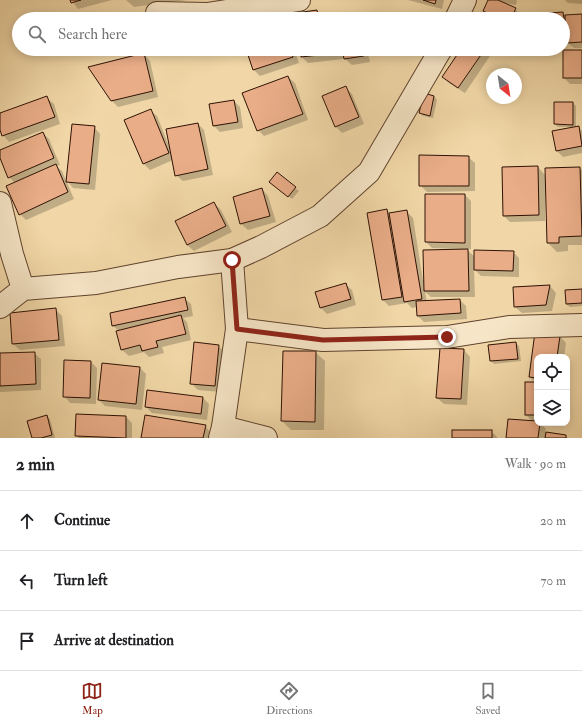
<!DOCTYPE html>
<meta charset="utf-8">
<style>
:root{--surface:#fff;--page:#f6f6f6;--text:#202124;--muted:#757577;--line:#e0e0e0;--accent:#8f2418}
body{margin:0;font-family:"IM FELL Double Pica",serif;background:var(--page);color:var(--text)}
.controls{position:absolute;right:12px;bottom:12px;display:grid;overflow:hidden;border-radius:8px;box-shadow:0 2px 10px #0003}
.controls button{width:36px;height:36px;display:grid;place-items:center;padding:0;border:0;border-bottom:1px solid var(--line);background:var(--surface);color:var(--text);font:20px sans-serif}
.compass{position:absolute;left:486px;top:68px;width:36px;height:36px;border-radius:50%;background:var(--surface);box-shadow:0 2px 10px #0003;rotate:150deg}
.stop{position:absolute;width:12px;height:12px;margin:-9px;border:3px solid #8f2418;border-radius:50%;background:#fff}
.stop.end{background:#8f2418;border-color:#fff;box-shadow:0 1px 4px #0008}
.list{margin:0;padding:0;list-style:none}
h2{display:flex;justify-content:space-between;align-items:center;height:52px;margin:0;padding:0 16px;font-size:17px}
h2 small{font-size:13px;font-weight:400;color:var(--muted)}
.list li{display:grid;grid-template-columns:26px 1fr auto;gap:12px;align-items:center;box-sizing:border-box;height:60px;padding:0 16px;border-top:1px solid var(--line)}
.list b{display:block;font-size:15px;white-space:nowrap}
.list em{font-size:13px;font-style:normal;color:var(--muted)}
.icon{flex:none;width:22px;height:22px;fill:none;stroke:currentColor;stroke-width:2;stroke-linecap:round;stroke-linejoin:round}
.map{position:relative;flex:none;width:582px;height:438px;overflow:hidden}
.search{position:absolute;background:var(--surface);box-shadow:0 2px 10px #0003;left:12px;right:12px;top:12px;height:44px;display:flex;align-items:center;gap:10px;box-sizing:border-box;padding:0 14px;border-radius:22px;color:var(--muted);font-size:15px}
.sheet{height:232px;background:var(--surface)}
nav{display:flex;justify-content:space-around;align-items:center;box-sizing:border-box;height:56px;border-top:1px solid var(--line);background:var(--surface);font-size:11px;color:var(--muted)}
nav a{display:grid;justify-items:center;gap:2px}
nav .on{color:var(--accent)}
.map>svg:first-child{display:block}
.shadow{fill:#0003}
.building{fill:#e9ad88;stroke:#2e1204}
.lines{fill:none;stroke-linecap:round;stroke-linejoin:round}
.street-casing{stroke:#5f432d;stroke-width:24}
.street{stroke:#f6e5c6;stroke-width:22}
.route{stroke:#8f2418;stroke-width:5}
</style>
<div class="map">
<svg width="582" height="438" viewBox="0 0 582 438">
<rect width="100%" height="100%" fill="#f1d7a7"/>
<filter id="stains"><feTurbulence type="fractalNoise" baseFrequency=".005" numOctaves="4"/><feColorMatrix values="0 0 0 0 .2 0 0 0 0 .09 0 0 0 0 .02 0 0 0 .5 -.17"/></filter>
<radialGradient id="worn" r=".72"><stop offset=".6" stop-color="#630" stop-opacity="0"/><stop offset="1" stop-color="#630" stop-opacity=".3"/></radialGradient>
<g class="shadow">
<path d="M71,0H112L78,9Z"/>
<path d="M126,0H187L134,7Z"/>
<path d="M408,0H444L442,9Z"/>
<path d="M489,0H517L516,5L504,3L518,12L515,19H498L487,14L484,11Z"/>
<path d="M565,0H582V4L568,3Z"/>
<path d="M317,11L323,18L333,17L335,19H298Z"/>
<path d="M563,13L566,16L582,15V48H574L567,42V29H563V19H551Z"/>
<path d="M247,49H294L299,63L260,76L254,70Z"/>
<path d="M301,49H367L370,62L352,65L345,59L344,50L342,51L343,59L308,63L302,57Z"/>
<path d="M462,49H493L494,50L465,93L449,83L443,77Z"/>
<path d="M582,51V84H570L564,78Z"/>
<path d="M144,54L150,61L158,97L118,107L111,100Z"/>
<path d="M288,77L295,83L308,120L264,136L258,130Z"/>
<path d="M346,88L352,94L364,124L342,133L336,127Z"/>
<path d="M424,94L434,96L437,100L433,118L423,116L420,113Z"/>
<path d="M47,98L54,104L60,124L9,142L3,135L0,126V114Z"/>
<path d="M234,101L240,107L243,128L220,132L214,126Z"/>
<path d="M573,103L576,106V127H578L582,131V153L563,157L556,150L570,127H558L555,124Z"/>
<path d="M150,110L157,116L169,146L198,124L204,130L213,175L183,181L176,175L173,160L150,170L144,164L126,121Z"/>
<path d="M94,127L100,134L95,190L73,188L67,181Z"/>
<path d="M43,133L49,139L60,165L56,166L62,171L74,199L26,220L20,214L15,183L9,177L0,156V151Z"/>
<path d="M468,157L475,163V191L427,192L420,185Z"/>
<path d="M538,167L545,175V221L510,222L504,216Z"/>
<path d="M580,168L582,170V245H568V251L557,252L548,243Z"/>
<path d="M277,173L299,191L292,199L273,185Z"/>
<path d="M262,189L268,196L276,222L248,230L241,224Z"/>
<path d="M465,195L471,201V249H466L475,257L513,252L519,258V277L481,276L474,269L475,297H431L425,292L427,302L460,300L466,306L467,319L424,322L418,316L417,307L412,308L407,303L389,306L383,300L386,210L391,214L406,211L413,218L423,280H425L459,250V249L432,248L426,242Z"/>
<path d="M214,203L221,210L232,232L194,251L187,245Z"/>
<path d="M345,284L352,290L356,305L327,314L321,308L316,293Z"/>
<path d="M550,286L556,293L552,311L522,313L515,307V288Z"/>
<path d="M582,290V306L570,307L566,304Z"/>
<path d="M184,298L191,304L193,316L183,318L187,322L191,340L162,347L164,353L149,357L144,352L129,356L122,350L119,331L113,326Z"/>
<path d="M56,310L62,316L65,346L20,350L13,344Z"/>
<path d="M536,333L560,336L566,343L564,357H537V423H540L546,429L545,433L566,436L568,438H507L533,422L526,415V383H536L530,377Z"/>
<path d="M516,343L519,346L521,361L494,364L491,361L490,346Z"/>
<path d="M218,346L225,352L221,392L198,390L192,384Z"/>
<path d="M464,350L470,357L467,405L444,404L437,398Z"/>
<path d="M315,352L325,361L324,430H291L282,421Z"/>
<path d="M34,353L41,359V390L0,392V354Z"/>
<path d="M91,362L97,368L96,404L70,403L64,396Z"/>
<path d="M140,368L146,374L142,410L105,406L99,400Z"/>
<path d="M203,398L209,404L207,420L152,413L146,407Z"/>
<path d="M47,416L50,419L55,438H33Z"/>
<path d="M126,417L132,423V438H79L76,435Z"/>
<path d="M205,426L211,433V438H142Z"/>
<path d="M491,431L498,438H453Z"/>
</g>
<g class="building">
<path d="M70,0H81L71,3Z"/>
<path d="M423,0H436L435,4Z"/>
<path d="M488,0H498L516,8L511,19H500L483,11Z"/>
<path d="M317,10L318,17L333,16L334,19H297L296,13Z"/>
<path d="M563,12L565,26H563V19H550L549,13Z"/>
<path d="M582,14V42L566,43L565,15Z"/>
<path d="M246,49H290L293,57L253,70Z"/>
<path d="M300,49H337V53L301,57Z"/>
<path d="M342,49H362L364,56L344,59Z"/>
<path d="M461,49H485L458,88L442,77Z"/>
<rect x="563" y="50" width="19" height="28"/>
<path d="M144,53L153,91L111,101L88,67Z"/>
<path d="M288,76L303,114L257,131L242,93Z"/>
<path d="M346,86L359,117L335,127L322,96Z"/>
<path d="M424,93L434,96L430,116L419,113Z"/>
<path d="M47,96L55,117L2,136L0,130V113Z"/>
<path d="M234,100L238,122L213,126L209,104Z"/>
<path d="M554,102H573V125L554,124Z"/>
<path d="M151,109L169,153L143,164L124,120Z"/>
<path d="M198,123L208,169L175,176L166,129Z"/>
<path d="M72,124L95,126L89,184L66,182Z"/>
<path d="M579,126L582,146L556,151L552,131Z"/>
<path d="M43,132L54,158L8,178L0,158V150Z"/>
<path d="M419,155L469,156V186H419Z"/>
<path d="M56,164L68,192L19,215L6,186Z"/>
<path d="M538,166L539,215L503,216L502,167Z"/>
<path d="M580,167L582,236L559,237V243H547L545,168Z"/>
<path d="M277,172L296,187L288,197L269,182Z"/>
<path d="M262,188L270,216L240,224L233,197Z"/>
<path d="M425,194H465V243L425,242Z"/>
<path d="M214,202L226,226L187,245L175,221Z"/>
<path d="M387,209L402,297L382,300L367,213Z"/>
<path d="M407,210L422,299L404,302L389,213Z"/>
<path d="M468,249L469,291H424L423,250Z"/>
<path d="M474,250L514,251L513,271L474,270Z"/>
<path d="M346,283L351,299L320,308L315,292Z"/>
<path d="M550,285L546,305L514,307L513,287Z"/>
<path d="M582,289V303L566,304L565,290Z"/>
<path d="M185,297L188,310L112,326L110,313Z"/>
<path d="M460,299L461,313L417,316L416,301Z"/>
<path d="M56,308L59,340L12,344L10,313Z"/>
<path d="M181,315L186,334L156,341L158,347L142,351L140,345L121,350L116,331Z"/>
<path d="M535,332L560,336L557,357H537V378L529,377Z"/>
<path d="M194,342L219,345L215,386L190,384Z"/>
<path d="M516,342L518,359L490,361L488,345Z"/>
<path d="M440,348L464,349L461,399L436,398Z"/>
<path d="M283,351H316L315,422L281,421Z"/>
<path d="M35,352L36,384L0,386V353Z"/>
<path d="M64,360L91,361L90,398L63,397Z"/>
<path d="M102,363L140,367L136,404L98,400Z"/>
<rect x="525" y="382" width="12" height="33"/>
<path d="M147,390L203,397L201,414L145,407Z"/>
<path d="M76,414L126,416V438L75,436Z"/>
<path d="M47,415L52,435L41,438H32L27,421Z"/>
<path d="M145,415L206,425L203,438H141Z"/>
<path d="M508,419L537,421V423H540L538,438H506Z"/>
<rect x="452" y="430" width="40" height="8"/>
<path d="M546,432L566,435V438H545Z"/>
</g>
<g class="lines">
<g class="street-casing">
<g id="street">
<path d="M157,13L207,14L299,0"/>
<path d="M456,19L465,0"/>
<path d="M0,203L12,254L23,289"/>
<path d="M0,307L23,289L96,283L178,267L232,260L261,247L320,216L369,172L441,49"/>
<path d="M237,329L323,340L447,337L509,327L582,325"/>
<path d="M223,427L266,438"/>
<path d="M220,438L223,427L237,329L232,260"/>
</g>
</g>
<use href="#street" class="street"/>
</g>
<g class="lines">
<path class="route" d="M232,260L237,329L323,340L447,337"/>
</g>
<rect width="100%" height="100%" filter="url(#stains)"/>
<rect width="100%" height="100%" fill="url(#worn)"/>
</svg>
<div class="controls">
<button><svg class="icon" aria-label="locate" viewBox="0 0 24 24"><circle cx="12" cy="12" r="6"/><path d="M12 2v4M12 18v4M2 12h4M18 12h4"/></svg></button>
<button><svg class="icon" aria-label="layers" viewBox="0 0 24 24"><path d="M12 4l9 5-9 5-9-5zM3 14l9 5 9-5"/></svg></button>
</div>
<svg class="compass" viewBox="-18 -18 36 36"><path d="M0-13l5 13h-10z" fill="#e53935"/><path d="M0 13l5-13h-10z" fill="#757577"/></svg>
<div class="stop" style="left:232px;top:260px"></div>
<div class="stop end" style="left:447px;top:337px"></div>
<div class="search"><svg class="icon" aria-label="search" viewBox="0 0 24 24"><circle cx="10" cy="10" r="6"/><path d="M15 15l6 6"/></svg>Search here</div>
</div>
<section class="sheet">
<h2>2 min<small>Walk · 90 m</small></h2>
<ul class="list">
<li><svg class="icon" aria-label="ahead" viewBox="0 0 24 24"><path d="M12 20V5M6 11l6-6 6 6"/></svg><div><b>Continue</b></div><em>20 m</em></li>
<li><svg class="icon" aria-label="left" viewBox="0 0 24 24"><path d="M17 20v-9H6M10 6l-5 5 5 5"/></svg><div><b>Turn left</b></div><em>70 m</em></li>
<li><svg class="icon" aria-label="arrive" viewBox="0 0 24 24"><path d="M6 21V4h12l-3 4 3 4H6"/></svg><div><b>Arrive at destination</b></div></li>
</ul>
</section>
<nav>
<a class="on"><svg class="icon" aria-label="map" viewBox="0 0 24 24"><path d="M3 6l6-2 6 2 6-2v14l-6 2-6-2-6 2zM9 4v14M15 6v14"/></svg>Map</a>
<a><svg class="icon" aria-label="directions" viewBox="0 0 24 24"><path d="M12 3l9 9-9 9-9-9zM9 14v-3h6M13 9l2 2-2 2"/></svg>Directions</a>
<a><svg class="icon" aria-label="saved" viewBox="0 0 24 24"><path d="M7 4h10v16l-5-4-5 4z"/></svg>Saved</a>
</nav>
